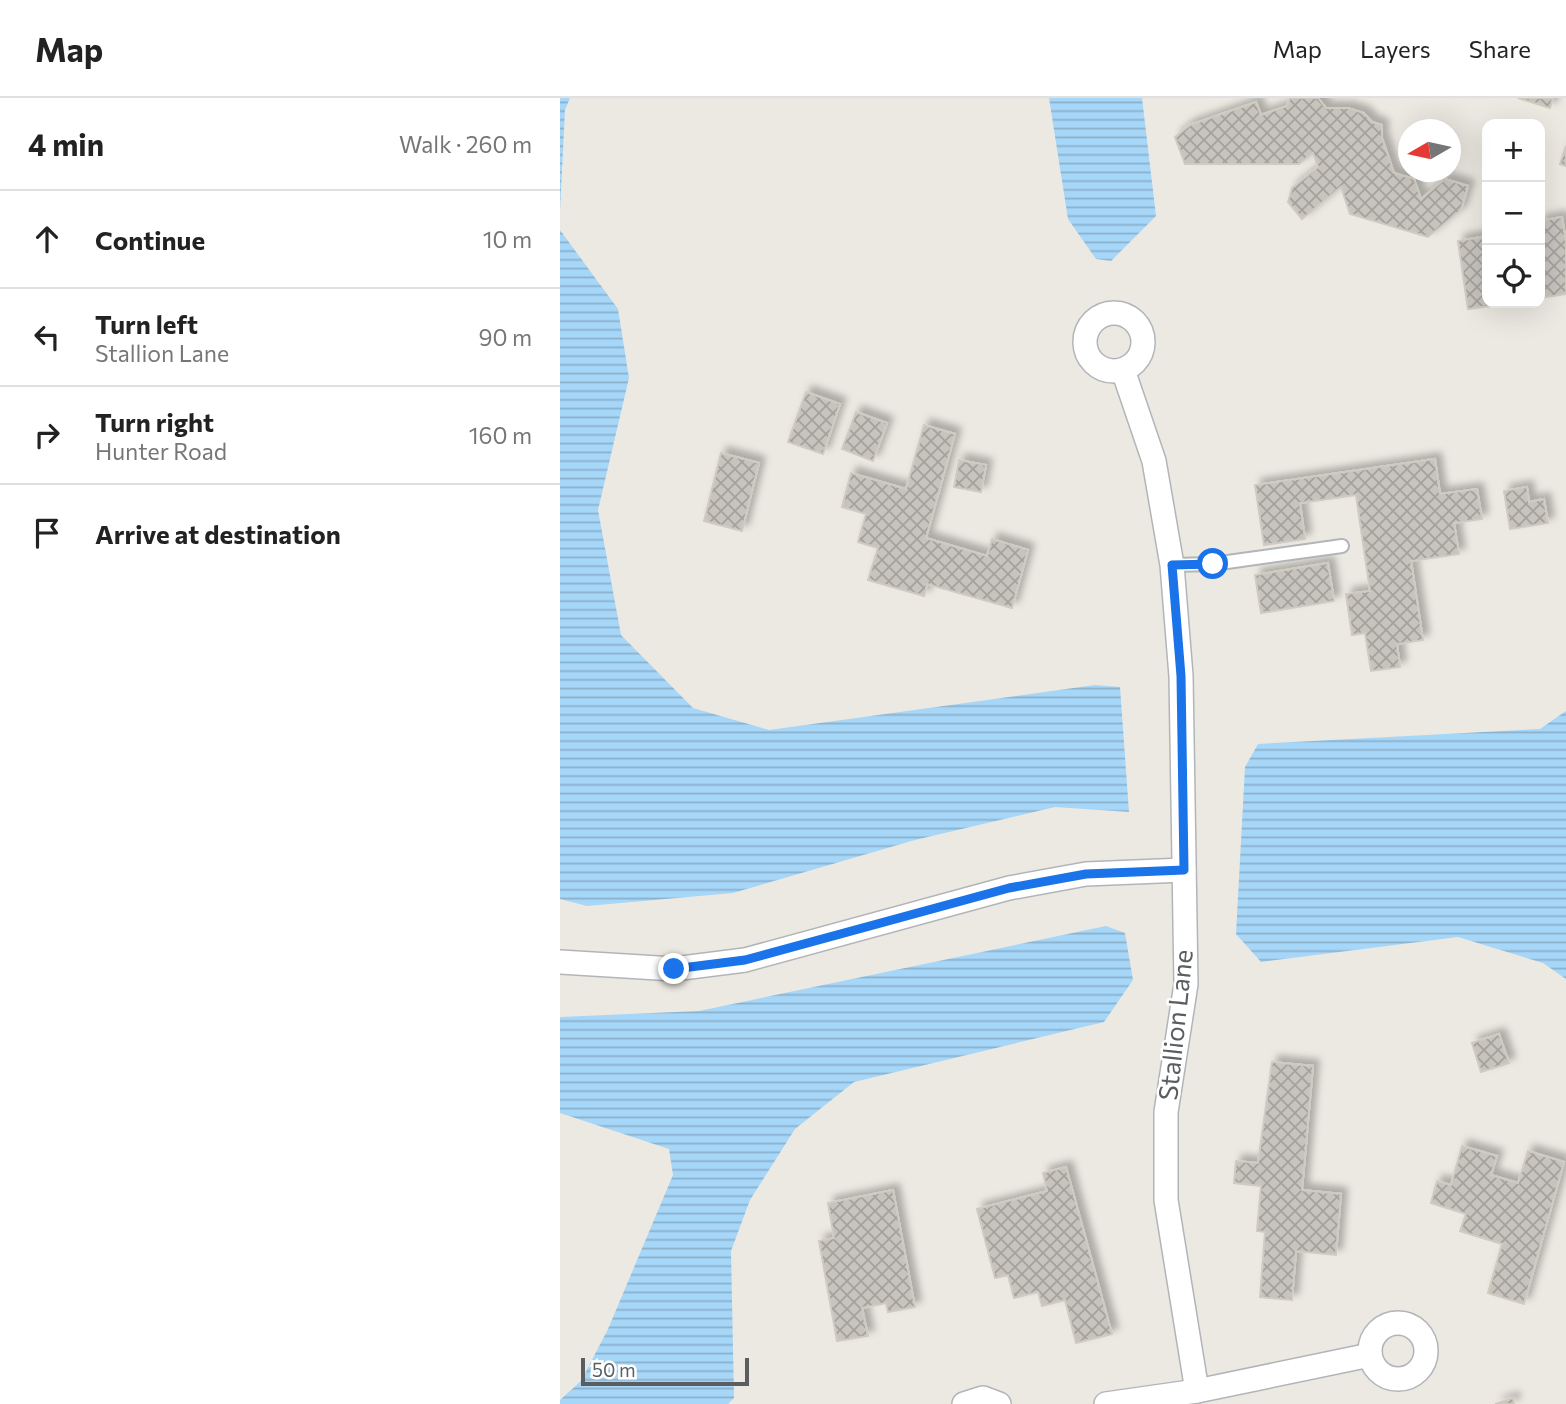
<!DOCTYPE html>
<meta charset="utf-8">
<style>
:root{--surface:#fff;--page:#f2f2f2;--text:#222;--muted:#767676;--line:#e0e0e0}
body{margin:0;font-family:Commissioner,sans-serif;background:var(--page);color:var(--text)}
.controls{position:absolute;right:21px;top:21px;display:grid;overflow:hidden;border-radius:14px;box-shadow:0 7px 28px #0002}
.controls button{width:63px;height:63px;display:grid;place-items:center;padding:0;border:0;border-bottom:2px solid var(--line);background:var(--surface);color:var(--text);font:35px sans-serif}
.compass{position:absolute;left:838px;top:21px;width:63px;height:63px;border-radius:50%;background:var(--surface);box-shadow:0 7px 28px #0002;rotate:261deg}
.scale{position:absolute;left:21px;bottom:18px;width:168px;box-sizing:border-box;padding-left:7px;border:4px solid #5a5e61;border-top:0;font-size:19px;line-height:24px;white-space:nowrap;color:#5a5e61;-webkit-text-stroke:5px #fff;paint-order:stroke}
.stop{position:absolute;width:21px;height:21px;margin:-16px;border:5px solid #1a73e8;border-radius:50%;background:#fff}
.stop.end{background:#1a73e8;border-color:#fff;box-shadow:0 2px 7px #0008}
.list{margin:0;padding:0;list-style:none}
h2{display:flex;justify-content:space-between;align-items:center;height:91px;margin:0;padding:0 28px;font-size:30px}
h2 small{font-size:23px;font-weight:400;color:var(--muted)}
.list li{display:grid;grid-template-columns:46px 1fr auto;gap:21px;align-items:center;box-sizing:border-box;height:98px;padding:0 28px;border-top:2px solid var(--line)}
.list b{display:block;font-size:26px;white-space:nowrap}
.list p{margin:0;font-size:23px;white-space:nowrap;color:var(--muted)}
.list em{font-size:23px;font-style:normal;color:var(--muted)}
.icon{flex:none;width:38px;height:38px;fill:none;stroke:currentColor;stroke-width:2;stroke-linecap:round;stroke-linejoin:round}
.map{position:relative;flex:none;width:1006px;height:1306px;overflow:hidden}
header{display:flex;align-items:center;gap:42px;box-sizing:border-box;height:98px;padding:0 35px;background:var(--surface);border-bottom:2px solid var(--line)}
header strong{font-size:33px}
nav{display:flex;gap:38px;margin-inline-start:auto;font-size:24px}
main{display:flex}
aside{flex:1;background:var(--surface)}
.map>svg:first-child{display:block}
.water{fill:url(#water-rules)}
.building{fill:url(#building-cross-hatch);stroke:#d0cbc1;stroke-width:2;filter:url(#shadow)}
.lines{fill:none;stroke-linecap:round;stroke-linejoin:round}
.lane-casing{stroke:#b2b5b8;stroke-width:16}
.street-casing{stroke:#b2b5b8;stroke-width:26}
.lane{stroke:#fff;stroke-width:12}
.street{stroke:#fff;stroke-width:23}
.route{stroke:#1a73e8;stroke-width:9}
.labels{text-anchor:middle;stroke-width:5;stroke-linejoin:round;paint-order:stroke}
.street-label{font-size:26px;fill:#5a5e61;stroke:#fff}
</style>
<header>
<strong>Map</strong>
<nav><a>Map</a><a>Layers</a><a>Share</a></nav>
</header>
<main>
<aside>
<h2>4 min<small>Walk · 260 m</small></h2>
<ul class="list">
<li><svg class="icon" aria-label="ahead" viewBox="0 0 24 24"><path d="M12 20V5M6 11l6-6 6 6"/></svg><div><b>Continue</b></div><em>10 m</em></li>
<li><svg class="icon" aria-label="left" viewBox="0 0 24 24"><path d="M17 20v-9H6M10 6l-5 5 5 5"/></svg><div><b>Turn left</b><p>Stallion Lane</p></div><em>90 m</em></li>
<li><svg class="icon" aria-label="right" viewBox="0 0 24 24"><path d="M7 20v-9h11M14 6l5 5-5 5"/></svg><div><b>Turn right</b><p>Hunter Road</p></div><em>160 m</em></li>
<li><svg class="icon" aria-label="arrive" viewBox="0 0 24 24"><path d="M6 21V4h12l-3 4 3 4H6"/></svg><div><b>Arrive at destination</b></div></li>
</ul>
</aside>
<div class="map">
<svg width="1006" height="1306" viewBox="0 0 1006 1306">
<defs>
<pattern id="water-rules" width="6" height="5" patternUnits="userSpaceOnUse" patternTransform="scale(1.75)"><rect width="6" height="5" fill="#a6d6f8"/><path d="M0 2.5h6" fill="none" stroke="#8ab1cc"/></pattern>
<pattern id="building-cross-hatch" width="8" height="8" patternUnits="userSpaceOnUse" patternTransform="scale(1.75)"><rect width="8" height="8" fill="#c7c4be"/><path d="M0 0l8 8M0 8l8-8" fill="none" stroke="#a5a29e"/></pattern>
<filter id="shadow"><feDropShadow dx="6" dy="-6" stdDeviation="3.5" flood-color="#0004"/></filter>
</defs>
<rect width="100%" height="100%" fill="#ece9e2"/>
<g class="water">
<path d="M0,0H10L5,12L0,113Z"/>
<path d="M489,0H582L596,118L551,163L536,161L508,121Z"/>
<path d="M0,132L58,211L69,280L38,412L61,537L133,610L209,632L535,587L560,589L569,714L495,709L355,742L173,795L27,808L0,801Z"/>
<path d="M1006,613V881L983,865L898,839L701,864L676,836L685,669L698,646L980,631Z"/>
<path d="M546,828L565,835L573,882L544,924L294,984L235,1031L190,1102L171,1153L174,1300L168,1306H0V1302L21,1283L48,1231L113,1077L109,1051L0,1015V919L139,913Z"/>
</g>
<g class="building">
<path d="M730,0H758L766,10H788L804,15L812,24L822,27V40L834,75L854,81L861,101L885,81L908,88L901,112L868,139L790,116L781,89L742,121L728,104L732,90L758,69L753,55L739,66H625L615,39L630,27L696,4L701,17L727,8Z"/>
<path d="M958,0H993L990,10Z"/>
<path d="M1006,48V68L1000,66Z"/>
<path d="M1002,119L1006,144V196L980,200V123Z"/>
<path d="M927,138V205H950L908,211L898,143Z"/>
<path d="M246,294L280,306L263,356L228,344Z"/>
<path d="M296,314L327,325L313,363L282,351Z"/>
<path d="M364,327L395,336L366,440L427,458L432,441L468,452L452,510L367,486L364,498L308,482L318,450L298,444L306,416L282,409L291,375L346,391Z"/>
<path d="M161,355L199,365L182,433L144,423Z"/>
<path d="M875,361L880,396L917,391L922,421L894,425L899,456L851,463L863,542L837,546L840,569L811,573L805,535L792,537L786,496L810,493L796,397L740,405L745,441L704,447L695,387Z"/>
<path d="M399,362L426,367L421,394L394,389Z"/>
<path d="M967,389L969,404L984,401L988,425L950,431L944,393Z"/>
<path d="M768,465L774,503L701,515L695,477Z"/>
<path d="M939,936L949,965L921,974L912,945Z"/>
<path d="M712,964L753,968L742,1092L781,1096L776,1157L736,1153L732,1202L700,1199L705,1134L697,1133L701,1088L674,1085L676,1063L698,1065Z"/>
<path d="M902,1048L937,1058L931,1077L958,1085L968,1053L1004,1064L964,1206L928,1195L942,1146L900,1133L906,1116L871,1105L877,1083L891,1087Z"/>
<path d="M506,1069L552,1236L516,1245L505,1202L482,1208L478,1194L454,1200L448,1177L435,1180L417,1111L487,1093L483,1075Z"/>
<path d="M333,1092L355,1209L328,1214L326,1205L302,1210L308,1238L277,1243L259,1143L274,1140L268,1105Z"/>
<path d="M953,1300L954,1306H935Z"/>
</g>
<g class="lines">
<g class="lane-casing">
<path id="lane" d="M612,467L653,466L782,448"/>
</g>
<g class="street-casing">
<g id="street">
<circle cx="554" cy="244" r="29"/>
<path d="M563,272L594,363L612,467L621,578L626,886L606,1014V1102L637,1293"/>
<path d="M0,864L114,871L185,862L449,790L526,776L624,772"/>
<circle cx="838" cy="1253" r="28"/>
<path d="M404,1306L423,1300L439,1306"/>
<path d="M546,1306L637,1293L810,1257"/>
</g>
</g>
<use href="#lane" class="lane"/>
<use href="#street" class="street"/>
</g>
<g class="lines">
<path class="route" d="M114,871L185,862L449,790L526,776L624,772L621,578L612,467L653,466"/>
</g>
<g class="labels">
<g class="street-label">
<text transform="translate(616 927) rotate(-84)" y="9">Stallion Lane</text>
</g>
</g>
</svg>
<div class="controls">
<button>+</button>
<button>−</button>
<button><svg class="icon" aria-label="locate" viewBox="0 0 24 24"><circle cx="12" cy="12" r="6"/><path d="M12 2v4M12 18v4M2 12h4M18 12h4"/></svg></button>
</div>
<svg class="compass" viewBox="-18 -18 36 36"><path d="M0-13l5 13h-10z" fill="#e53935"/><path d="M0 13l5-13h-10z" fill="#767676"/></svg>
<div class="scale">50 m</div>
<div class="stop" style="left:653px;top:466px"></div>
<div class="stop end" style="left:114px;top:871px"></div>
</div>
</main>
